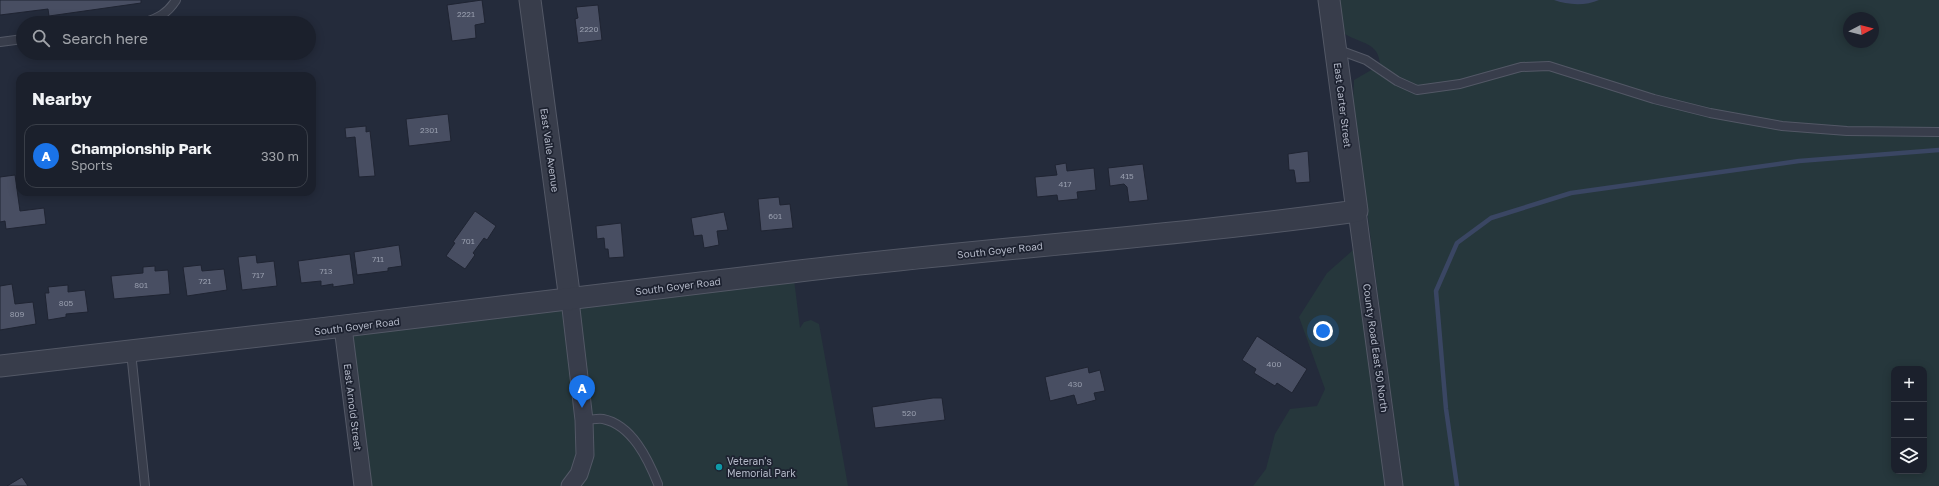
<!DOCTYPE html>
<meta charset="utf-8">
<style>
:root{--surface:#1b202c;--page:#282d38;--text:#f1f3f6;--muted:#a0a3a9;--line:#393e48;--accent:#1a73e8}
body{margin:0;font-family:"Golos Text",sans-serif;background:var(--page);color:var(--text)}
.controls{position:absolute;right:12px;bottom:12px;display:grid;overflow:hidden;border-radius:8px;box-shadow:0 2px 10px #0003}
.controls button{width:36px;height:36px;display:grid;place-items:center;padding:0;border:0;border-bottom:1px solid var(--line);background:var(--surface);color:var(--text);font:20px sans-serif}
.compass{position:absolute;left:1843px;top:12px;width:36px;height:36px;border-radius:50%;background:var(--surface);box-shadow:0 2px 10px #0003;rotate:83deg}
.you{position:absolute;left:1323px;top:331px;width:14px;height:14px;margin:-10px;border:3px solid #fff;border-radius:50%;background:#1a73e8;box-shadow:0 0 0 6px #1a73e833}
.badge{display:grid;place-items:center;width:26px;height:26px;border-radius:50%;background:var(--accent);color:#fff;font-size:13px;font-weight:700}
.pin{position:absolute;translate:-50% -33px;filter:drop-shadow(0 1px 2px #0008)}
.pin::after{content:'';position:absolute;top:21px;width:14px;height:12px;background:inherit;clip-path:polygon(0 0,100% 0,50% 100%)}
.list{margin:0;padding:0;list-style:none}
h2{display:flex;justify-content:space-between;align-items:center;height:52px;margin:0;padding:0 16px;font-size:17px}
h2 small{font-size:13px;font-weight:400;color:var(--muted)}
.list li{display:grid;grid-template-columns:26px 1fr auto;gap:12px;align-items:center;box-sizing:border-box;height:64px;margin:0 8px 8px;padding:0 8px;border:1px solid var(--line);border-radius:12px}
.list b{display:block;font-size:15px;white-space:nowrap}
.list p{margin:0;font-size:13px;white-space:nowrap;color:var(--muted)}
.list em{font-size:13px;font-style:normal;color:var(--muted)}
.icon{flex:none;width:22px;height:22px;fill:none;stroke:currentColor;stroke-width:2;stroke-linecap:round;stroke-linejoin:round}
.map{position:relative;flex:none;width:1939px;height:486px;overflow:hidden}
.search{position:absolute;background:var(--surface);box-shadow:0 2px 10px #0003;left:16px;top:16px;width:300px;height:44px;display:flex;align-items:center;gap:10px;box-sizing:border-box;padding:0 14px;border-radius:22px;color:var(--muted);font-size:15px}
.panel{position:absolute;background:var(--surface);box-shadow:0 2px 10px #0003;left:16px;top:72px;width:300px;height:124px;border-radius:12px}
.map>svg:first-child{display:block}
.green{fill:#26373c;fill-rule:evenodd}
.water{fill:#3a4663}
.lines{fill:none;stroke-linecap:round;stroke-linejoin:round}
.stream{stroke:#3a4663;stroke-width:4.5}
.building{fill:#484e62;stroke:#1f2432}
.service-casing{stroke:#535866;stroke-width:10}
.minor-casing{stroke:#535866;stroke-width:19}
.tertiary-casing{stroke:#535866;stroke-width:23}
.service{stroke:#383d4b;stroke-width:8}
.minor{stroke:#383d4b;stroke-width:17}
.tertiary{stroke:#383d4b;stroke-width:21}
.culture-dot{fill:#0f9aa8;stroke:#1d2230;stroke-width:1.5}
.labels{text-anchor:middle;stroke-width:3.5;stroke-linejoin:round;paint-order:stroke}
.number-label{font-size:8px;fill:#989eae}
.street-label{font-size:10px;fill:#b3b8c7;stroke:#1d2230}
.poi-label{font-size:10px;fill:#b3b8c7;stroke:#1d2230;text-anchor:start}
</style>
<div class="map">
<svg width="1939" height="486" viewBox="0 0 1939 486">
<rect width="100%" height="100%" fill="#242b3b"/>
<g class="green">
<path d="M1338,0H1939V486H1403L1353,103L1354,80L1380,65C1379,42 1361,44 1345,34ZM1849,18H1873V42H1849ZM1894,369H1924V471H1894Z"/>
<path d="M1361,243L1394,486H1253L1266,469L1275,434L1290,409L1317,406L1325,389L1299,317L1327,273Z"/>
<path d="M793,271L800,328L804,322L811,320L819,324L848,486H363L343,327Z"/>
</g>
<path class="water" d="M1554,0H1599C1586,6 1567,5 1554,0Z"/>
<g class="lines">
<path class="stream" d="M1457,486L1446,409L1436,291L1457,243L1491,218L1571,193L1799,161L1939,150"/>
</g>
<g class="building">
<path d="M0,0H141V3L49,16L48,9L0,15Z"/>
<path d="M482,0L485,23L475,25L476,38L452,41L447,5Z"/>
<path d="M598,5L602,40L578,43L575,19L578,18L576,7Z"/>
<path d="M448,114L451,141L409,146L406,119Z"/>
<path d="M366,126V132L370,131L375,176L359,177L355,137L346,138L345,128Z"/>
<path d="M1308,151L1310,182L1296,183L1294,170H1289L1288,154Z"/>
<path d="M1066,163L1067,171L1094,168L1096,190L1077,192L1078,199L1058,201L1057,195L1037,197L1035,177L1057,175L1055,165Z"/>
<path d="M1143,164L1148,200L1129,202L1127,187L1124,184L1110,186L1108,168Z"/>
<path d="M15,175L20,211L44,208L46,224L6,229L5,221L0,222V177Z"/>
<path d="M779,197L780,205L790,204L793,228L761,231L758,199Z"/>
<path d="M475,211L496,226L487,240L484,238L473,253L475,255L465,269L446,256L455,243L453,242Z"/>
<path d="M724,212L728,230L717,231L719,245L704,248L702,235L694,236L691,218Z"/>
<path d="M621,223L624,257L609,258L608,249H605L604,238L597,239L596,226Z"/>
<path d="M399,245L402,266L388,268V271L357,275L354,252Z"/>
<path d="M350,254L354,284L333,287V284L321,286V281L301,283L298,261Z"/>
<path d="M256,255L257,263L274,261L277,286L242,290L238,257Z"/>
<path d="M201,265L202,271L224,269L227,290L187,296L183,267Z"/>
<path d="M155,266V271L168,270L170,294L114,299L111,276L143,273V267Z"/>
<path d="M12,284L15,304L33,302L36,324L0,330V286Z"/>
<path d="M68,285V292L85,290L88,312L66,314V317L48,320L45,293H49L48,287Z"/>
<path d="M1257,336L1307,369L1292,393L1277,383L1275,386L1254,373L1256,369L1242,360Z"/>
<path d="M1088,367L1089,373L1100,370L1105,391L1094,393L1096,400L1077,405L1074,395L1050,401L1045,377Z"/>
<path d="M933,398H942L945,420L875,428L872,407Z"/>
<path d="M22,477L28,486H7Z"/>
</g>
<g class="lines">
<g class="service-casing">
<g id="service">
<path d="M143,23C158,18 167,14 176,0"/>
<path d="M0,42L23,39"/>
<path d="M1336,49L1366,60L1397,81L1417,90L1460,84L1521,67L1549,66L1654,99L1710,113L1782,126L1847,131L1939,132"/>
<path d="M131,352L145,486"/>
<path d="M584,420C590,420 598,418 603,419C632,425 648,459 658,484"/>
</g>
</g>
<g class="minor-casing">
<g id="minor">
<path d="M1357,211L1394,486"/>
<path d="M570,300L584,420L585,455L579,474L570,486"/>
<path d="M343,327L363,486"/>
</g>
</g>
<g class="tertiary-casing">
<g id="tertiary">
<path d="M530,0L570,300"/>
<path d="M0,366C264,337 527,303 791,272C979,249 1169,237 1357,211L1329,0"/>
</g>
</g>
<use href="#service" class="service"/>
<use href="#minor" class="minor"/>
<use href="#tertiary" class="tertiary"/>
</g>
<circle class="culture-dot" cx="719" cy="467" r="4"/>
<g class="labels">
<g class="number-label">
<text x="466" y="17">2221</text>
<text x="589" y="32">2220</text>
<text x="429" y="133">2301</text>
<text x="1127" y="179">415</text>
<text x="1065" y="187">417</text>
<text x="775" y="219">601</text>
<text x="468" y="244">701</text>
<text x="378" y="262">711</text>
<text x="326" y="274">713</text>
<text x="258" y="278">717</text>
<text x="205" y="284">721</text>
<text x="141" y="288">801</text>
<text x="66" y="306">805</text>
<text x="17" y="317">809</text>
<text x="1274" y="367">400</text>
<text x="1075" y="387">430</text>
<text x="909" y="416">520</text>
</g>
<g class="street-label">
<text transform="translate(1343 105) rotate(83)" y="4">East Carter Street</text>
<text transform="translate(550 150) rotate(82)" y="4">East Vaile Avenue</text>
<text transform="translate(1000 250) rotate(-6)" y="4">South Goyer Road</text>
<text transform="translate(678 286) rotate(-7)" y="4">South Goyer Road</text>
<text transform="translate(357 326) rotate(-7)" y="4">South Goyer Road</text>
<text transform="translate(1376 348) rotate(82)" y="4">County Road East 50 North</text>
<text transform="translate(353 407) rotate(83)" y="4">East Arnold Street</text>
</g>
<g class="poi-label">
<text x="727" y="465">Veteran's<tspan x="727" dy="12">Memorial Park</tspan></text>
</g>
</g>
</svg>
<div class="controls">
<button>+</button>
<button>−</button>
<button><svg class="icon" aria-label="layers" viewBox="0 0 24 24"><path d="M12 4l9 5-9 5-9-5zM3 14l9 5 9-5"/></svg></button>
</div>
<svg class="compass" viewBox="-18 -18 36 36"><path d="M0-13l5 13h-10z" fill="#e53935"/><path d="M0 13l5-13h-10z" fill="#a0a3a9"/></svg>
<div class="you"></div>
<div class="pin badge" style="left:582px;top:408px">A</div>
<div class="search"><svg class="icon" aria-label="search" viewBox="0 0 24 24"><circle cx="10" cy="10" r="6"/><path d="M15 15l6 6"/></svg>Search here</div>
<section class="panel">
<h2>Nearby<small></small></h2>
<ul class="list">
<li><span class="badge">A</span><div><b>Championship Park</b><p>Sports</p></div><em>330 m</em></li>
</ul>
</section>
</div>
